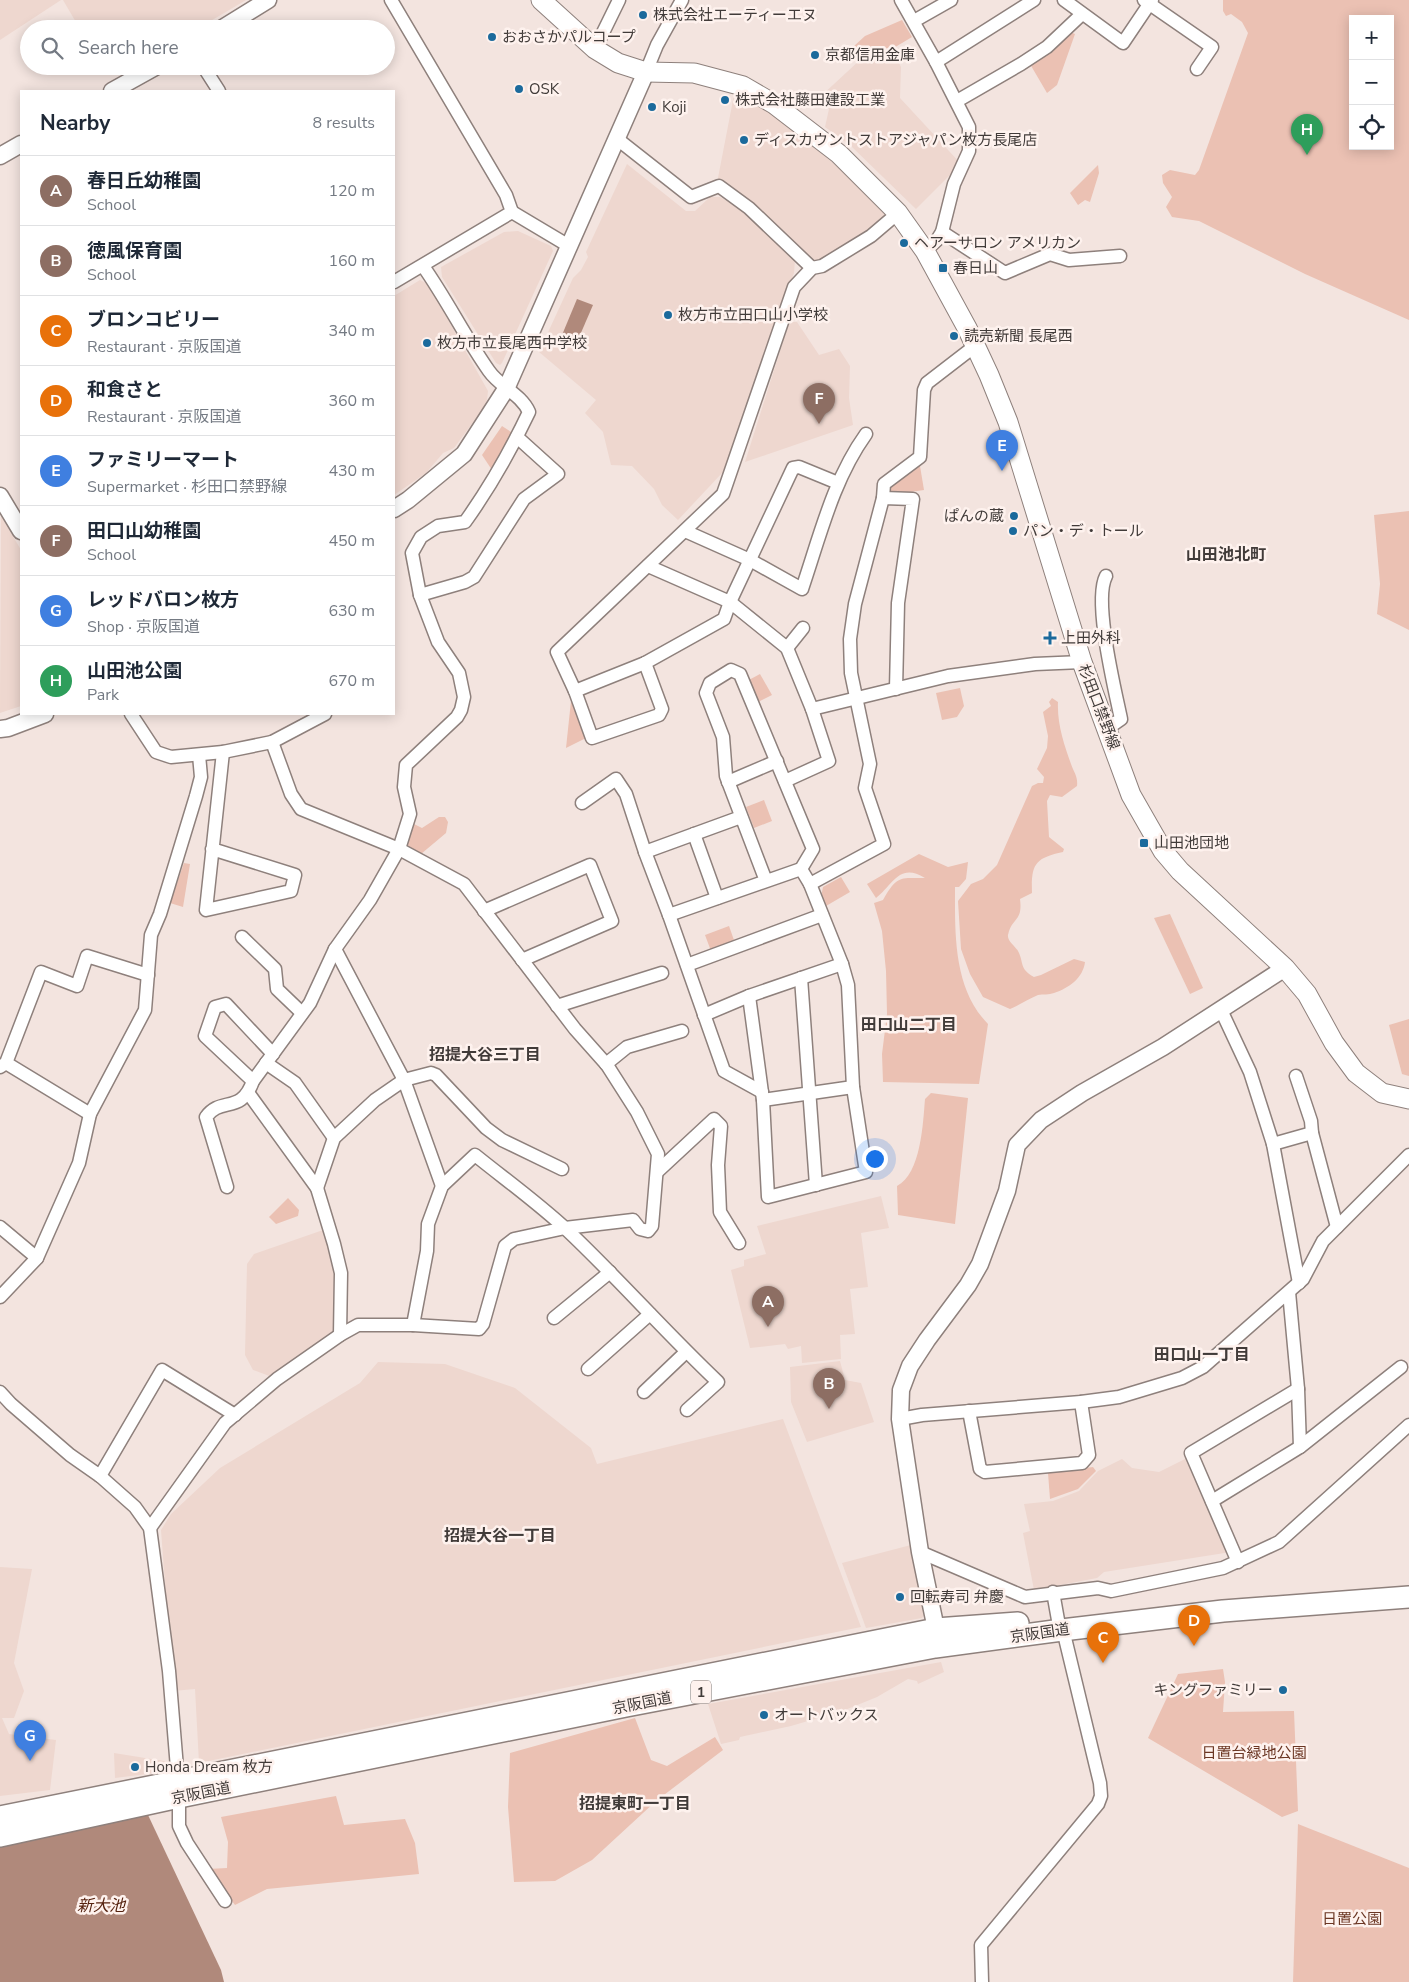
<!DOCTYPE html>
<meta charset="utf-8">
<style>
:root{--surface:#fff;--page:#f6f6f7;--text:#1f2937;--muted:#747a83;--line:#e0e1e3;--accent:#b45309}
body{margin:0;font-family:"Nunito Sans","Noto Sans JP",sans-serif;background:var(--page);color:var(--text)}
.controls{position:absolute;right:15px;top:15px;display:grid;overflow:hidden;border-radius:0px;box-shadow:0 2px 12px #0003}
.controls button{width:45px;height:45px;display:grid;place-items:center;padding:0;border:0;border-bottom:1px solid var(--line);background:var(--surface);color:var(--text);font:25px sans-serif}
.you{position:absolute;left:874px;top:1158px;width:18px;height:18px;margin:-12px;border:4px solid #fff;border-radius:50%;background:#1a73e8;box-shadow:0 0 0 8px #1a73e833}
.badge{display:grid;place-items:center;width:32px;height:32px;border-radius:50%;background:var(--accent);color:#fff;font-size:16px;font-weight:700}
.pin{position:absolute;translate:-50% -41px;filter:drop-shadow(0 1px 2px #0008)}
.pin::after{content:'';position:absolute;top:26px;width:18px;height:15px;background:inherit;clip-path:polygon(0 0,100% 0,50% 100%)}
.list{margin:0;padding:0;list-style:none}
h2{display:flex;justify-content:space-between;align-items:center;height:65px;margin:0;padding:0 20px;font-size:21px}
h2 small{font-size:16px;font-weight:400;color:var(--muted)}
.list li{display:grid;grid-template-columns:32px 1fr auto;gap:15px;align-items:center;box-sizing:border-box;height:70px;padding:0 20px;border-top:1px solid var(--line)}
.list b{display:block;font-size:19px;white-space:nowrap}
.list p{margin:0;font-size:16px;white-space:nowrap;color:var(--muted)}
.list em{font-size:16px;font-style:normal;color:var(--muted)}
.icon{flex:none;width:28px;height:28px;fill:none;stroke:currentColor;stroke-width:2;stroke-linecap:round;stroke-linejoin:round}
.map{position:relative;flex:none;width:1409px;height:1982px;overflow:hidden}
.search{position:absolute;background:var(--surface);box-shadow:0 2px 12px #0003;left:20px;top:20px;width:375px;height:55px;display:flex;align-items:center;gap:12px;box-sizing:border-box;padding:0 18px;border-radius:28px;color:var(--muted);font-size:19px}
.panel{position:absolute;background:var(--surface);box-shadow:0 2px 12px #0003;left:20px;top:90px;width:375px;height:625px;border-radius:0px}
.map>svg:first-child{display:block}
.built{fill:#eed7cf}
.green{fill:#ebc1b3;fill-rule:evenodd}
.water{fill:#b0897b}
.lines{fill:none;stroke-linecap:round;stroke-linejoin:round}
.minor-casing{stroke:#8e807c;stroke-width:15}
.tertiary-casing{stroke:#8e807c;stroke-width:19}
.secondary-casing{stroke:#8e807c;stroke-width:21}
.trunk-casing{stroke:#8e807c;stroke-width:24}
.minor{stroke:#fff;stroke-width:12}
.tertiary{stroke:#fff;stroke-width:16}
.secondary{stroke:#fff;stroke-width:19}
.trunk{stroke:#fff;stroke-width:21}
.poi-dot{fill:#1b6a9c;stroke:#fef2ee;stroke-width:2}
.labels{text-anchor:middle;stroke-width:5;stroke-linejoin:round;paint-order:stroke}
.shield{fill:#fef2ee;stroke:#7a726f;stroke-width:1}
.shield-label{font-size:14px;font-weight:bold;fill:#413b39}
.poi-label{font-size:15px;fill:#413b39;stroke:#fef2ee;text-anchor:start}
.street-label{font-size:15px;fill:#413b39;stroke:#fef2ee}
.park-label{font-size:15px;fill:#6b3623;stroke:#fef2ee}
.neighbourhood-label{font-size:16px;font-weight:bold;fill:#413b39;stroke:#fef2ee}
.water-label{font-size:16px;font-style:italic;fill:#55220f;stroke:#fef2ee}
</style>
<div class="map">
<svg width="1409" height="1982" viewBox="0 0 1409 1982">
<rect width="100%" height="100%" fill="#f3e4df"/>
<g class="built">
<path d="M0,0H61L0,40Z"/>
<path d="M63,0H246L197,29H80Z"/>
<path d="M874,47L894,53L901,67L900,98L961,164L916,209L851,146L825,127L829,109L820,97Z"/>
<path d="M734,95L752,102L767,111L801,136L853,180L886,215L862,235L819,262L812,261L717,183Z"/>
<path d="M627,164L686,211H695L710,197H720L727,201L744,212L795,260L794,273L723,472L678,520L662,505L654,489L632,466L611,465L603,432L585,413L596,400L539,352L573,278L581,270L588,257L586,252Z"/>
<path d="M518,231L551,246L553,251L502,363L500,365L496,363L442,277L441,267L504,232Z"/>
<path d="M420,280L428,284L488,391L487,400L480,413L454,448L443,453L426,473L394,495V296Z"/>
<path d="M791,322H797L819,355L839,349L850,366L849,398L853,425L745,462L788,326Z"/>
<path d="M1,516L21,550V706L0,713Z"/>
<path d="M881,1196L889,1228L861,1233L868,1287L850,1289L855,1334L840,1335L841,1359L802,1363L801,1346L788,1349L785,1344L750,1348L731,1270L744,1266V1260L766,1254L757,1226Z"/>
<path d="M326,1229L337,1278L336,1331L272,1377L253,1370L245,1355L247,1264L254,1254Z"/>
<path d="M840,1361L845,1380L861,1383L874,1422L807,1442L791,1402L790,1367Z"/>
<path d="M378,1362L445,1364L515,1388L591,1448L597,1464L783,1419L861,1627L199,1763L195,1689L173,1691L161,1530L171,1514L220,1468L360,1383Z"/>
<path d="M1189,1457L1231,1552L1104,1572L1097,1578L1034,1590L1023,1533L1030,1531L1024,1504L1053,1501L1079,1491L1098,1471L1122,1459L1132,1468L1159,1472Z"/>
<path d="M911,1545L925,1614L922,1618L866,1628L842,1563Z"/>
<path d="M0,1567L32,1569L14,1663L24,1691L14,1718H2L9,1734L56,1740L50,1790L0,1796Z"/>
<path d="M941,1662L944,1672L918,1684L917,1681L908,1679L877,1697L845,1710L791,1726L740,1737L739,1740L721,1744L708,1704Z"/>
<path d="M114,1753L170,1762L171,1771L115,1778Z"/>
</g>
<g class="green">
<path d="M1223,0H1409V320L1305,274L1199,221L1172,217L1166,207L1172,197L1163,183L1162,175L1170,170L1195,175L1199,170L1248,33L1242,22L1231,14L1226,16L1223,11ZM1353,19H1390V146H1353Z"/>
<path d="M902,20L912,37L892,49L873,46L863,56L853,47L865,36Z"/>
<path d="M1070,32L1075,34L1057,85L1047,93L1030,64L1052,51Z"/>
<path d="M1098,165L1099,173L1090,202L1085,200L1078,205L1070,193Z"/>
<path d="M502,426L514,434L492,470L482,455Z"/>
<path d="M920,466L924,490L903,493L889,492L888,484Z"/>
<path d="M1409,511V630L1377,614L1380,584L1374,515Z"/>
<path d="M760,674L772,695L758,702L747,681Z"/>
<path d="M960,688L964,706L957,717L942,720L936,693Z"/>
<path d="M1052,698L1058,702C1057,724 1064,744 1071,764C1074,773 1078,776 1077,786L1062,797L1050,795L1047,801L1049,837L1064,849L1063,852C1035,858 1031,864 1032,893L1020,899C1023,922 1012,917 1008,935C1007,941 1015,946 1018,951C1024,962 1019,969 1034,977L1041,975L1074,959L1085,962C1083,978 1069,988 1054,993C1049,995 1043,994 1038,995C1029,999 1019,1005 1010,1009L983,997L970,974L961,949L958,901L971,884L983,879L997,865L1032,786L1038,783H1043L1044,777L1037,769L1047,748L1048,736L1043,712L1051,706L1049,702Z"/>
<path d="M571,701L586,738L566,748Z"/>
<path d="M764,800L772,821L754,828L746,807Z"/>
<path d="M439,817H445L448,822L446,833L421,854L404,846L412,823L422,828Z"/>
<path d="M919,854L948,867L968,862L966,879L959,887H955C955,933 953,988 988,1024L979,1084L883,1082L882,1054L887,1014L886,971L882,931L874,903L883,900C897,875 900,878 925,878C899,862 893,885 876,898L867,884Z"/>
<path d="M184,863L190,864L183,907L170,903Z"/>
<path d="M841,877L850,892L826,906L821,897L823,887Z"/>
<path d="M1170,914L1203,988L1190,994L1154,918Z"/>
<path d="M729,926L735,943L711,951L705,935Z"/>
<path d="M1409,1019V1076L1402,1074L1389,1025Z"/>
<path d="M931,1093L968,1098L955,1224L898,1215L897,1186C921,1174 923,1123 925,1099Z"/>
<path d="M288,1198L299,1210L298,1216L276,1224L269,1217Z"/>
<path d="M1093,1467L1096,1471L1078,1489L1050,1499L1048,1473Z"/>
<path d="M1223,1669L1225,1682L1223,1712L1294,1711L1298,1811L1282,1817L1148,1738L1178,1674Z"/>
<path d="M635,1718L651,1760L667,1766L715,1737L723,1750L656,1801L592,1860L555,1881L514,1882L508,1807L510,1753Z"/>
<path d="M336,1796L344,1825L405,1819L415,1843L419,1874L267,1889L235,1905L208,1869L227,1868L228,1842L221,1817Z"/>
<path d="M1298,1824L1409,1868V1982H1293Z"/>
</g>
<g class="water">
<path d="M577,299L593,305L577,342L562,335Z"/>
<path d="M148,1815L221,1970L224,1982H0V1847Z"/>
</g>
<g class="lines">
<g class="minor-casing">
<g id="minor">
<path d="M391,0L506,195L512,212L394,282"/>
<path d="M901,0L936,62L969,127V151L954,184L942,232L937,240L925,251"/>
<path d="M1064,0L1123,43L1152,0"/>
<path d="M1144,0L1212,47L1197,69"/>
<path d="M914,21L951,0"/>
<path d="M595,49L619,0"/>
<path d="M936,62L1034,0"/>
<path d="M203,66L219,91"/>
<path d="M646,72L657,45L682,0"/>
<path d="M957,101L1021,64L1047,47L1082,14"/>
<path d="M616,138L691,197L719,186L749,208L812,268"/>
<path d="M512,212L569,246"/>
<path d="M942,232L1005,273L1050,254L1069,260L1120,256"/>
<path d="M423,266C447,300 465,337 489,371C500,387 521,394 529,412C511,450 490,487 465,522L438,526L421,537L412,553L420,595L438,642L459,673L464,697L461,710L457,717L406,765L404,787L410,814L399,849L370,900L335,949L404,1080L442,1186"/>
<path d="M883,498L884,484L920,457L924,390L927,383L975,346"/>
<path d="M685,531L750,560L802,589C820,536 833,480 866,434"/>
<path d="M648,566L730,602L787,648L812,709L829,761L785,781"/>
<path d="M1106,576C1093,601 1115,690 1121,719L1108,728"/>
<path d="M420,595L465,582L474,577L524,499L558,474L517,437"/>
<path d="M787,648L803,628"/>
<path d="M645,663L662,709L659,715L592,738L575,691L557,652L723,494L794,287L812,268L822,266L871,236L898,213"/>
<path d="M575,691L645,663L724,619L730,602L793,468L799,467L838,483"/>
<path d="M812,709L948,676L1035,664L1082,662"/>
<path d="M131,714L156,752L171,757L223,752L272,742L325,714"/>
<path d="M272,742L291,794L301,809L399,849L464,884L575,1029L607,1065L637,1112L658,1154L652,1226L648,1231L640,1229L633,1220L565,1228L514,1239L505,1246L483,1324L479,1329L413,1325"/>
<path d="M728,782L777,761"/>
<path d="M582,803L616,779L626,794L645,852"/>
<path d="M741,817L645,852L669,915L724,1071L762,1092"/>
<path d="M694,834L717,898"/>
<path d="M212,849L295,875L291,891L206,910L223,752"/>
<path d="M810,884L884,844L865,788L870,764L851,673L850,639L855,604L883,498L913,499L898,603L896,689"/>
<path d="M484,911L590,865L612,921L522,960"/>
<path d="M669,915L801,869L813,849L740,674L731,670L710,683L706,693L723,737L726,776L766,881"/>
<path d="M242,937L275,969L277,989L302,1013"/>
<path d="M687,965L822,915"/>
<path d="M801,978L816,1185"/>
<path d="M749,996L763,1100L768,1197L866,1172L853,1087L848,985L842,964L810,884L801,869"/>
<path d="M557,1006L662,973"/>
<path d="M1221,1010L1250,1072L1273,1144L1299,1283"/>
<path d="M704,1015L749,996L842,964"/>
<path d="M6,1063L90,1114"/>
<path d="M266,1063L295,1083L334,1138"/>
<path d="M606,1064L627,1047L682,1031"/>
<path d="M0,1067L6,1063L41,972L77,986L87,956L148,975"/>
<path d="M1296,1076L1311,1121L1312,1133L1337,1227"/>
<path d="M253,1081L205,1036L215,1007L226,1004L273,1054"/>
<path d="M249,1094L317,1188L334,1244L341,1273L340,1335"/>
<path d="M763,1100L853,1087"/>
<path d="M1273,1144L1312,1133"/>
<path d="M658,1171L714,1119L721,1126L718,1165L720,1212L739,1243"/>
<path d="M227,1187L206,1117C221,1096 241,1115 253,1081L310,1003L335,949"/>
<path d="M317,1188L334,1138L375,1100L404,1080L431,1073L436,1075L486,1128L502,1140L562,1169"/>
<path d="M0,1227L37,1258"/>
<path d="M1289,1292L1298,1389L1300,1447"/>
<path d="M0,1297L37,1258L79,1163L90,1114L145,1010L151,935L160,914L196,796L201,777L199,755"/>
<path d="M554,1318L610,1272"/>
<path d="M588,1369L650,1314"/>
<path d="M0,1392L11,1404L70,1455L100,1476L135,1507L150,1528L169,1671L178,1780"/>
<path d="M644,1392L686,1352"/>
<path d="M969,1411L980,1469L985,1472L1082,1463L1089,1455L1081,1402"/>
<path d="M900,1419L922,1415L1081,1402L1119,1397L1182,1378L1203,1367L1303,1279L1323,1241L1409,1155"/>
<path d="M100,1476L162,1370L235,1415"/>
<path d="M1212,1501L1300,1447L1401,1367"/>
<path d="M150,1528L225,1423L277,1379L340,1335L358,1325H413L427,1251L428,1224L442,1186L475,1155C506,1180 538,1203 567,1230C619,1279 666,1333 718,1382L687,1410"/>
<path d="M920,1552L1025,1597L1098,1588L1111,1591L1223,1568L1279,1542L1409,1425"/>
<path d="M1238,1562L1191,1453L1298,1389"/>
<path d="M179,1797V1826L187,1843L225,1901"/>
<path d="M982,1982L981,1945L1098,1804L1101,1796L1100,1783L1065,1638L1058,1620L1053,1592"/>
</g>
</g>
<g class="tertiary-casing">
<g id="tertiary">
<path d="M221,29L268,0"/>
<path d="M112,91L157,66"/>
<path d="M0,156L21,144"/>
<path d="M0,496L21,531"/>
<path d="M394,509L408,500L464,454L506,389L646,72"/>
<path d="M0,729L8,728L45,714"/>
<path d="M936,1629L920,1552L900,1419L901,1390L910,1366L927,1340L968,1285L980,1264L1007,1191L1017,1145L1041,1120L1082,1093L1163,1047L1285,968"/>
</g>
</g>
<g class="secondary-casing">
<path id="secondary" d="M541,0L595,49L618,63L646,72L694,73L743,86L774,104L839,154L898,213L925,251L967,328L989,375L1008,422L1082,662L1131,795L1163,851L1180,871L1285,968L1307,994L1334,1043L1356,1073L1382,1093L1409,1099"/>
</g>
<g class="trunk-casing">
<g id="trunk">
<path d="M0,1817L936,1629L1018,1623"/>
<path d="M0,1836L179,1797L626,1706L935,1647L1062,1630L1223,1611L1409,1597"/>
</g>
</g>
<use href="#minor" class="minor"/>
<use href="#tertiary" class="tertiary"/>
<use href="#secondary" class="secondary"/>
<use href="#trunk" class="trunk"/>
</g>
<g class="poi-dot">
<circle cx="643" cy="15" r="5"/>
<circle cx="492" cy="37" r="5"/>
<circle cx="815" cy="55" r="5"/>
<circle cx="519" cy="89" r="5"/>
<circle cx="725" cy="100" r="5"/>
<circle cx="652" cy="107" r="5"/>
<circle cx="744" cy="140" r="5"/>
<circle cx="904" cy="243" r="5"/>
<rect x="938" y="263" width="10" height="10" rx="2.5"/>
<circle cx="668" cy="315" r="5"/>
<circle cx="954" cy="336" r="5"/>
<circle cx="427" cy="343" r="5"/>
<circle cx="1014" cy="516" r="5"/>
<circle cx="1013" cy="531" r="5"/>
<path d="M1047.5 630.5h5v5h5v5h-5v5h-5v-5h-5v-5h5z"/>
<rect x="1139" y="838" width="10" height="10" rx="2.5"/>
<circle cx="900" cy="1597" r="5"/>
<circle cx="1283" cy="1690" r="5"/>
<circle cx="764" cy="1715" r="5"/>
<circle cx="135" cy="1767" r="5"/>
</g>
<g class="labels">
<rect class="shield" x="691" y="1680.5" width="20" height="23" rx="4"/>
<g class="shield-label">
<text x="701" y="1697">1</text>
</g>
<g class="poi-label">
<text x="653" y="20">株式会社エーティーエヌ</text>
<text x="502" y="42">おおさかパルコープ</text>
<text x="825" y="60">京都信用金庫</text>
<text x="529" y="94">OSK</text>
<text x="735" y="105">株式会社藤田建設工業</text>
<text x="662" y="112">Koji</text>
<text x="754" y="145">ディスカウントストアジャパン枚方長尾店</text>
<text x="914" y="248">ヘアーサロン アメリカン</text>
<text x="953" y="273">春日山</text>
<text x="678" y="320">枚方市立田口山小学校</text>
<text x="964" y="341">読売新聞 長尾西</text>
<text x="437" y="348">枚方市立長尾西中学校</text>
<text x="1004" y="521" text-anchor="end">ぱんの蔵</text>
<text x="1023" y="536">パン・デ・トール</text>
<text x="1061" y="643">上田外科</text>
<text x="1154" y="848">山田池団地</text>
<text x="910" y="1602">回転寿司 弁慶</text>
<text x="1273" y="1695" text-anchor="end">キングファミリー</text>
<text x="774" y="1720">オートバックス</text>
<text x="145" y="1772">Honda Dream 枚方</text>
</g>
<g class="street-label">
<text transform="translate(1099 707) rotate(69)" y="5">杉田口禁野線</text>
<text transform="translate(1040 1633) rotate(-8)" y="5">京阪国道</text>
<text transform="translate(642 1703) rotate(-11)" y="5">京阪国道</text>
<text transform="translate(201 1793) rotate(-11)" y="5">京阪国道</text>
</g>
<g class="park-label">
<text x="1254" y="1758">日置台緑地公園</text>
<text x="1352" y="1924">日置公園</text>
</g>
<g class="neighbourhood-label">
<text x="1226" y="560">山田池北町</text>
<text x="909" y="1030">田口山二丁目</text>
<text x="485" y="1060">招提大谷三丁目</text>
<text x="1202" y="1360">田口山一丁目</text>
<text x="500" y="1541">招提大谷一丁目</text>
<text x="635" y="1809">招提東町一丁目</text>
</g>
<g class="water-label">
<text x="101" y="1911">新大池</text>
</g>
</g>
</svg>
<div class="controls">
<button>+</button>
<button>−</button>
<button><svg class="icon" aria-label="locate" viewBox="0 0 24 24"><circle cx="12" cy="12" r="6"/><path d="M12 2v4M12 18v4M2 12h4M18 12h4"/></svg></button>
</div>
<div class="you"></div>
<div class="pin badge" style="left:768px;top:1327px;background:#8d6e63">A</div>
<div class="pin badge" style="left:829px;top:1409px;background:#8d6e63">B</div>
<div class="pin badge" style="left:1103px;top:1663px;background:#e8710a">C</div>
<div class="pin badge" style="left:1194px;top:1646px;background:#e8710a">D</div>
<div class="pin badge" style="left:1002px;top:471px;background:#3f7fe0">E</div>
<div class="pin badge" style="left:819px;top:424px;background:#8d6e63">F</div>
<div class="pin badge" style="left:30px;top:1761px;background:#3f7fe0">G</div>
<div class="pin badge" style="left:1307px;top:155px;background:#2e9e5b">H</div>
<div class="search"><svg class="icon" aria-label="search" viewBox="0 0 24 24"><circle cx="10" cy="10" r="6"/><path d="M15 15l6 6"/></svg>Search here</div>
<section class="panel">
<h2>Nearby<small>8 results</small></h2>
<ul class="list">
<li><span class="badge" style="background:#8d6e63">A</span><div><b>春日丘幼稚園</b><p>School</p></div><em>120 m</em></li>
<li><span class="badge" style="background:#8d6e63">B</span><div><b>徳風保育園</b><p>School</p></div><em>160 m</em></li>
<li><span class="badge" style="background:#e8710a">C</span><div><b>ブロンコビリー</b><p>Restaurant · 京阪国道</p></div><em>340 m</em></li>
<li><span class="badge" style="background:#e8710a">D</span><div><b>和食さと</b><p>Restaurant · 京阪国道</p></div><em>360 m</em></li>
<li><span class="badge" style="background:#3f7fe0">E</span><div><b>ファミリーマート</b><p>Supermarket · 杉田口禁野線</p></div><em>430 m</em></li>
<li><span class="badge" style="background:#8d6e63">F</span><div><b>田口山幼稚園</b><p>School</p></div><em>450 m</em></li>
<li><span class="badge" style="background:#3f7fe0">G</span><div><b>レッドバロン枚方</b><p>Shop · 京阪国道</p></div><em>630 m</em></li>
<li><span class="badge" style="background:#2e9e5b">H</span><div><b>山田池公園</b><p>Park</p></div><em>670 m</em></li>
</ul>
</section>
</div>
